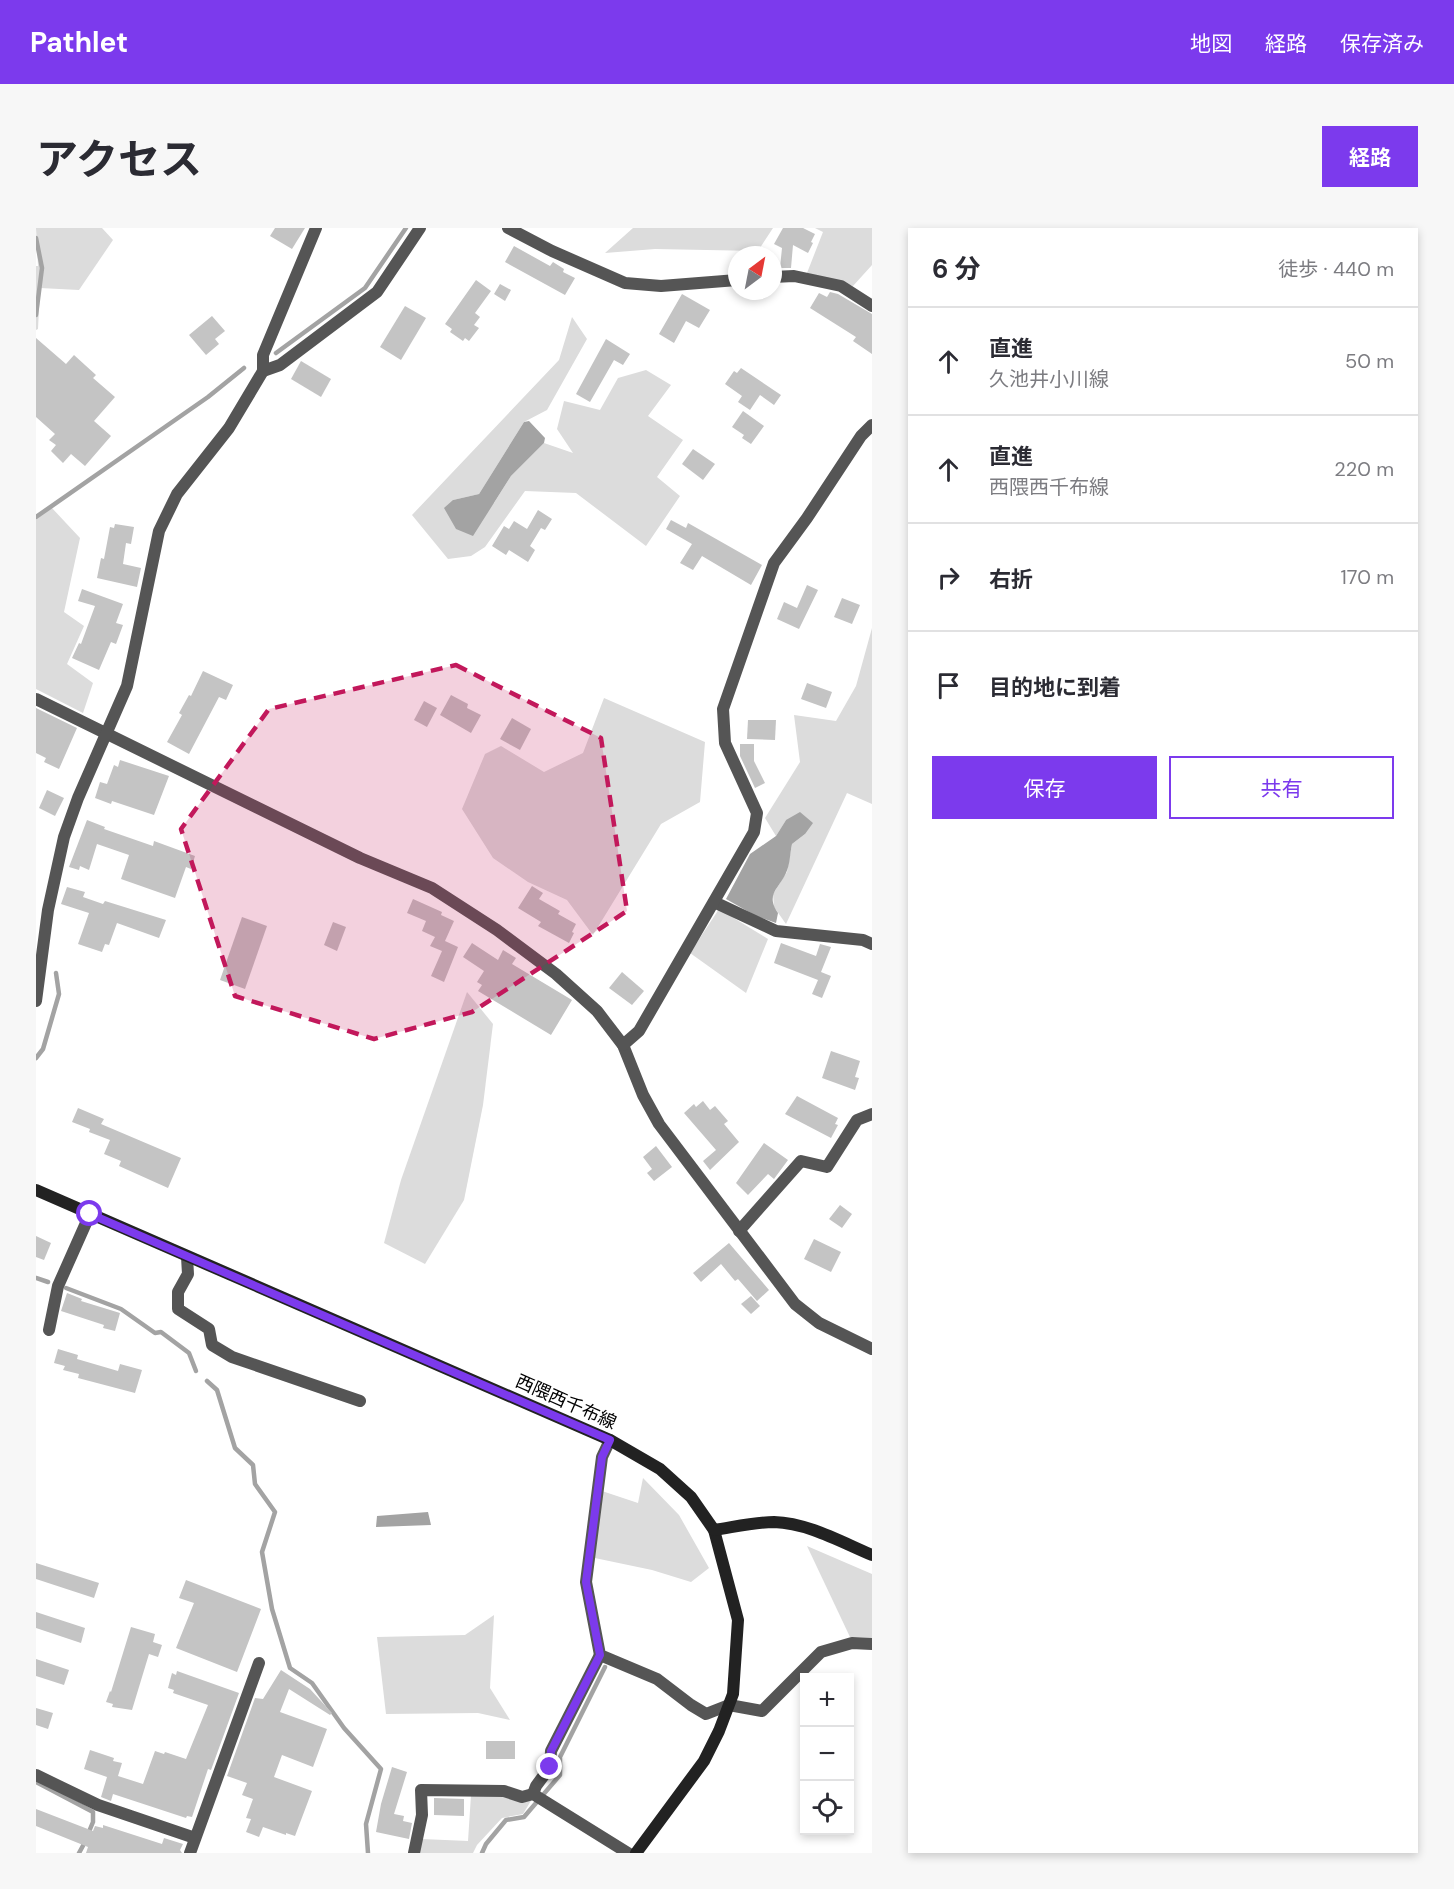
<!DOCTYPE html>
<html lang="ja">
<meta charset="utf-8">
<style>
:root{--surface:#fff;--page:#f7f7f7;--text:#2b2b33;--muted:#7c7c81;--line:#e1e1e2;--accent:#7c3aed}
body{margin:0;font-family:"DM Sans","Noto Sans JP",sans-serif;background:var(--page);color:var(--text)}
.controls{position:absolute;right:18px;bottom:18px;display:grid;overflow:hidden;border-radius:0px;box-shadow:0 3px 9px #0003}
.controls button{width:54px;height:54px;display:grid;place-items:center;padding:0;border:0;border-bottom:2px solid var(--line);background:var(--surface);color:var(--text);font:30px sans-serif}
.compass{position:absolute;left:692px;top:18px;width:54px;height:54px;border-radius:50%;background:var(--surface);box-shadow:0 3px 9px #0003;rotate:32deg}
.stop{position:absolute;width:18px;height:18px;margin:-14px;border:4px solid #7c3aed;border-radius:50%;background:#fff}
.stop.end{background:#7c3aed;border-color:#fff;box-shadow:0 2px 6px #0008}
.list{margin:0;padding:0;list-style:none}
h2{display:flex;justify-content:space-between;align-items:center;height:78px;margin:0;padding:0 24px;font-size:26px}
h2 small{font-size:20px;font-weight:400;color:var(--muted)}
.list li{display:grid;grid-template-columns:39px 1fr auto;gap:18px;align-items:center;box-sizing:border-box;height:108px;padding:0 24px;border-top:2px solid var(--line)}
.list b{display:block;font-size:22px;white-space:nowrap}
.list p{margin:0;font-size:20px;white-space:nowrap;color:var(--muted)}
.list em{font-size:20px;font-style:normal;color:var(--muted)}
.actions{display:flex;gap:12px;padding:18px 24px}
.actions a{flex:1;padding:14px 0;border:2px solid var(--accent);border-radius:0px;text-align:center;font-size:21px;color:var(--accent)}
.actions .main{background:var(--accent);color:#fff}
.icon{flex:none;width:33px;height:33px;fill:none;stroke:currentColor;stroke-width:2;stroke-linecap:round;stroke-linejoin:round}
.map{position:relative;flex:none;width:836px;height:1625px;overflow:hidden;border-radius:0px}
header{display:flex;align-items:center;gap:36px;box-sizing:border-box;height:84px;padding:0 30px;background:var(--accent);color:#fff}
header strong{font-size:28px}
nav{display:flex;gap:33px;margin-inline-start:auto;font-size:21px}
.intro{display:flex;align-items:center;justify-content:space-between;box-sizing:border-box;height:144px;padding:0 36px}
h1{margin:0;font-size:42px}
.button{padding:15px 27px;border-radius:0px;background:var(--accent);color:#fff;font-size:21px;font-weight:700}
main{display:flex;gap:36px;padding:0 36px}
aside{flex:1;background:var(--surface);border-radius:0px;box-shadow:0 3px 9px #0003}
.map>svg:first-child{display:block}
.green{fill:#dcdcdc}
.water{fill:#a3a3a3}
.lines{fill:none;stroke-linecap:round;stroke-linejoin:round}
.stream{stroke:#a3a3a3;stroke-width:4.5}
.building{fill:#c4c4c4}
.street{stroke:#555;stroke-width:12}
.secondary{stroke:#222;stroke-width:12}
.route{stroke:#7c3aed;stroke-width:8}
.marked{fill:#c2185b;fill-opacity:0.2;stroke:#c2185b;stroke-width:4.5;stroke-dasharray:12 8;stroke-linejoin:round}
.labels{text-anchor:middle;stroke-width:6;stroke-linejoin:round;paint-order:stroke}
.street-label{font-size:18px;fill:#000;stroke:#fff}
</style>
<header>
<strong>Pathlet</strong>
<nav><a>地図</a><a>経路</a><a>保存済み</a></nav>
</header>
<div class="intro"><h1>アクセス</h1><a class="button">経路</a></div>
<main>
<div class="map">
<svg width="836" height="1625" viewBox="0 0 836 1625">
<rect width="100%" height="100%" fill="#fff"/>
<g class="green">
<path d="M0,0H66L77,12L43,62L4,60L2,101L0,102V38H2Z"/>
<path d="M597,0H737L722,23L619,21L569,25Z"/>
<path d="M779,0H836V37L817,58L771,45L787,4Z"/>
<path d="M536,89L551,111L511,182L488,194L443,266L417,272L458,275L475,248L508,215L537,225L521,201L528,173L564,182L582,150L610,142L635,157L612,188L647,212L621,249L644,268L610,318L540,265L489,263L449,319L435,328L412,331L376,287L523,132Z"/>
<path d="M15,279L44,310L28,384L48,398L31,436L57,455L47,485L0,461V289Z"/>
<path d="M836,400V576L811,565L750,696L738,679L737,666L751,644L756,616L769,606L750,592L740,608L729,590L764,534L758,487L800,493L820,458Z"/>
<path d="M568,470L669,514L664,574L625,596L557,707L531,672L492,654L457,630L426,581L449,526L465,518L508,544L547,525Z"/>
<path d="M683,681L732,711L710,765L654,725Z"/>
<path d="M431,764L457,796L447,877L428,972L389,1036L348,1015L365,952Z"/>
<path d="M607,1250L643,1287L673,1340L655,1354L616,1342L554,1329L563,1262L602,1275Z"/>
<path d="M771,1318L836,1346V1410L814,1409Z"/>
<path d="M458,1387L454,1460L474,1492L442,1485L350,1486L341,1409L429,1407Z"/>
<path d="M435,1567L496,1571L487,1586L466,1590L441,1617L437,1625H383L386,1611L432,1613Z"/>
</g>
<g class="water">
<path d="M493,193L509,210L508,215L475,248L437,308L420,301L408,280L417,272L443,266L488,194Z"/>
<path d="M764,584L777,595L769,606L756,616C754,625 754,637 750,645C743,661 729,666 742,685L740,695L720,688L690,671L714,626L740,608L750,592Z"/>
<path d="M392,1284L395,1297L340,1299L341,1288Z"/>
</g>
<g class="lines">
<g class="stream">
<path d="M0,10L6,40L0,87"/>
<path d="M240,125L329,60L370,0"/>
<path d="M0,289L172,169L208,140"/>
<path d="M0,830L7,821L23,766L20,745"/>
<path d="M0,1050L12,1054"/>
<path d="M30,1060L85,1081L119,1105L125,1104L153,1125L160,1143"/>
<path d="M171,1153L181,1162L199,1220L217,1237L219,1256L239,1284L226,1324L236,1381L254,1440L276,1455L308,1500L345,1541L330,1596L332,1625"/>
<path d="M0,1554L57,1584V1594L52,1606"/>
<path d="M43,1625L49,1614"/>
<path d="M446,1625L450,1616L470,1592L488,1589L524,1547V1529L569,1439"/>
</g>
</g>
<g class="building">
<path d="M239,0H269L256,21L234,8Z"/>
<path d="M747,0H767L779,6L775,14L777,15L772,25L757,17L755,40H744L746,20L738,16Z"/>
<path d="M478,18L514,38L517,34L528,41L527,44L539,50L529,67L469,34Z"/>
<path d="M440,52L455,63L439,85L444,89L438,97L443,100L433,113L429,110L427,113L414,104L416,101L409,96Z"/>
<path d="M464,56L475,62L469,73L458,66Z"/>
<path d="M794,64L802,66L836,86V126L817,113L820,109L774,80L783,65L791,69Z"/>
<path d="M646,66L674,82L663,100L650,93L638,115L623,106Z"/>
<path d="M369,78L390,90L365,132L344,119Z"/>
<path d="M176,88L189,103L179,111L183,116L170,127L153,107Z"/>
<path d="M0,110L30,136L38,127L60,147L57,150L79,169L58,193L75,208L49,238L35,226L27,235L15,223L20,217L13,212L19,206L0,189Z"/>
<path d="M570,111L594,126L587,137L578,132L554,174L540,166Z"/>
<path d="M265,133L295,151L285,169L255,151Z"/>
<path d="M705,140L745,167L738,177L724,167L714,182L702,174L706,168L689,156L698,143L701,145Z"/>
<path d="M707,183L728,198L715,216L706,210L708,207L696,199Z"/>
<path d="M657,221L679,236L667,252L646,236Z"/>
<path d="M502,282L516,291L509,302L505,300L494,318L499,322L492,334L473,322L470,327L456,318L468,298L473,301L478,293L491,301Z"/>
<path d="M635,292L650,300L652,295L726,337L715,357L666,328L657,342L644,335L656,316L630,301Z"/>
<path d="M79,296L98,299L95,316L90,315L87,336L105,340L101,359L61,350L65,330L68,331L74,299L78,300Z"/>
<path d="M771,357L782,362L763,401L741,391L748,374L761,380Z"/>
<path d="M46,361L87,376L80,395L87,397L80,416L75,414L63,442L36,430L43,415L45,416L59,378L42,373Z"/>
<path d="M806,370L824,377L816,396L798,389Z"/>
<path d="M167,443L197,457L190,472L183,469L153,526L131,514L146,487L143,485L153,467L155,468Z"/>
<path d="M771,455L796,464L790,480L765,471Z"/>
<path d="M415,467L432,476L431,480L445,487L435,505L404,487Z"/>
<path d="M388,473L401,480L391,499L378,492Z"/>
<path d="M0,480L41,500L23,541L8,534L10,530L0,525Z"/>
<path d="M476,490L495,501L484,522L464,511Z"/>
<path d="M712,492H740L739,512L711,511Z"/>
<path d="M704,516H718V533L729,555L719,560L704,528Z"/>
<path d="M84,532L133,548L118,587L76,573L75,576L59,570L64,554L71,556L78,537L82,539Z"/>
<path d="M11,562L28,570L19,588L3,580Z"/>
<path d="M51,592L69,599L68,601L117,618L118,613L159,628L155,641L150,639L139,670L85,651L93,627L61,616L53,642L44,638L43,642L33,639Z"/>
<path d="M496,658L507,665L503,671L524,683L522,686L540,696L536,704L538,705L533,715L502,698L505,694L482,680Z"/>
<path d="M31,659L49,664L47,669L67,676L69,673L130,692L123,710L81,695L73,717L69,716L66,724L42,716L53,685L25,676Z"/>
<path d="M377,671L406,684L405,687L418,693L409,713L422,719L408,754L395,748L406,723L394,718L399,709L386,703L390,693L371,685Z"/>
<path d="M206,689L231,698L209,761L184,752Z"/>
<path d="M297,694L310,699L301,723L288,717Z"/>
<path d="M436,715L462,732L467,722L480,730L476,736L536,772L515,807L442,763L446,757L441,754L448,743L427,729Z"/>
<path d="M745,715L780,728L784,716L795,719L785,744L795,748L786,770L776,766L782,752L738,735Z"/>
<path d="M586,744L608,763L596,777L573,760Z"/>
<path d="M795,823L824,833L819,849L823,850L819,862L786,850Z"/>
<path d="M761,868L802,890L799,896L802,897L795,910L749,886Z"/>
<path d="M667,873L674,882L679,878L692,893L688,896L703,914L674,942L667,933L680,922L648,885L658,876L660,879Z"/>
<path d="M42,880L68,891L65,896L145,930L132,960L83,938L85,933L68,926L74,912L53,904L54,901L36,894Z"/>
<path d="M728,915L752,932L738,951L732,946L712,967L700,955Z"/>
<path d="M620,918L636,939L618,953L611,945L616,941L607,929Z"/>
<path d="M804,977L816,986L806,1000L793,991Z"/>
<path d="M0,1008L15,1015L8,1032L0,1029Z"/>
<path d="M778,1011L805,1024L795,1044L768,1031Z"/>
<path d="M693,1015L733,1062L721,1073L702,1051L699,1053L685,1036L665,1054L657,1045Z"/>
<path d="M31,1065L46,1071L45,1073L84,1085L79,1103L67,1100L68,1097L25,1083Z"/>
<path d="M715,1068L724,1078L715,1086L705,1076Z"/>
<path d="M22,1121L42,1127L41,1131L82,1143L84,1136L106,1142L99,1165L42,1150L43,1146L27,1142L29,1138L18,1135Z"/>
<path d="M0,1335L63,1355L58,1370L0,1351Z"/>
<path d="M150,1352L225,1381L201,1444L140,1420L158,1375L143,1370Z"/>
<path d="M0,1384L49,1400L45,1415L0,1400Z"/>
<path d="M95,1399L119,1406L117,1414L126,1417L122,1429L113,1426L96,1482L76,1479L77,1476L70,1474L74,1463L75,1464Z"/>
<path d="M0,1431L33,1442L28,1457L0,1448Z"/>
<path d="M245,1442L274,1461L296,1485L294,1487L253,1461L244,1484L291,1501L277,1539L246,1527L238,1549L276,1563L259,1608L250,1605V1607L227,1599L223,1609L210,1604L215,1591L210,1590L217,1571L206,1567L211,1555L191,1548L219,1470L227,1471Z"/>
<path d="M141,1443L203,1465L175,1542L172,1541L156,1589L151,1588L150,1590L77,1566L75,1573L65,1569L71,1549L48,1541L54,1522L78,1530L77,1533L86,1535L82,1548L107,1556L119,1523L128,1526L129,1524L150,1531L172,1477L137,1465L138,1462L132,1460L136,1445L140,1447Z"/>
<path d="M0,1480L17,1485L12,1501L0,1497Z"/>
<rect x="450" y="1513" width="29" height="18"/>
<path d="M356,1539L371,1544L358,1586L368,1588L367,1593L376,1595L373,1611L340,1604L345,1576Z"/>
<path d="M398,1570L428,1571V1588L398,1587Z"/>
<path d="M0,1581L57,1603L59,1598L67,1600V1597L126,1616L128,1610L147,1616L144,1622L146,1625H50L52,1619L0,1598Z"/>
</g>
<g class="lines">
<g class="street">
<path d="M472,0L516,23L589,55L625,58L701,52"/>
<path d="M737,49L758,48L805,58L836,78"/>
<path d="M227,143L244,137L341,64L384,0"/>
<path d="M0,471L324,630L396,660L461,702L520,746L561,783L587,817L607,867L623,896L759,1076L783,1095L836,1121"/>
<path d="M678,674L740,703L827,712L836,716"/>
<path d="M0,773L12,682L28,609L42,570L91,458L123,303L141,266L193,200L227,143V127L280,0"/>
<path d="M587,817L603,803L718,604L721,585L689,515L687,481L738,335L771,290L825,208L836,197"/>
<path d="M703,1003L765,933L791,939L821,892L836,886"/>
<path d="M151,1029L152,1046L142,1064V1081L173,1101L176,1117L196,1129L324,1173"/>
<path d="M13,1102L22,1058L54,986"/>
<path d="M574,1212L566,1229L550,1354L564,1427L621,1451L655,1477L670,1486L693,1477L726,1483L785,1424L816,1415L836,1416"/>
<path d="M0,1547L62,1577L159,1610"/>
<path d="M497,1566L500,1558L514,1539L515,1523L564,1427"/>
<path d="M154,1625L223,1435"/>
<path d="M378,1625L386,1587L385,1562L468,1563L486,1569L497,1566L592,1625"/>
</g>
<g class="secondary">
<path d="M0,962L574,1212L624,1241L655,1269L678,1302L702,1392L697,1466L683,1503L668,1533L600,1625"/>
<path d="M678,1302C698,1299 718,1294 738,1294C772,1295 805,1314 836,1327"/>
</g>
</g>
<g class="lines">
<path class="route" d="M54,986L574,1212L566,1229L550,1354L564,1427L515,1523L514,1539"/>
</g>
<path class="marked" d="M420,437L565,510L591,683L436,784L338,811L199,768L145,601L233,481Z"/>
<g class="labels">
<g class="street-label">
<text transform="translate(530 1174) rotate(24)" y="6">西隈西千布線</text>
</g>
</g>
</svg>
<div class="controls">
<button>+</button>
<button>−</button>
<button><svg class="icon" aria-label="locate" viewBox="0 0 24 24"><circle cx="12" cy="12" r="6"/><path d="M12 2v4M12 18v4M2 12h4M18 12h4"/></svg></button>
</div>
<svg class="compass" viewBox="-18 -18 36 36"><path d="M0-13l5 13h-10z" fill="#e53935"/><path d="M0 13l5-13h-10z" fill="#7c7c81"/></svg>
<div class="stop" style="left:54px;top:986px"></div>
<div class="stop end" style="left:514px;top:1539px"></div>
</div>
<aside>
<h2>6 分<small>徒歩 · 440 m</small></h2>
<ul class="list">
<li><svg class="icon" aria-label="ahead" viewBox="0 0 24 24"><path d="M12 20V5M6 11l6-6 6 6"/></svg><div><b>直進</b><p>久池井小川線</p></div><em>50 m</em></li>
<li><svg class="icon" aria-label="ahead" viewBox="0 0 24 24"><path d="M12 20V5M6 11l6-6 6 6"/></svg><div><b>直進</b><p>西隈西千布線</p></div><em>220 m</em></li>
<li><svg class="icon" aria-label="right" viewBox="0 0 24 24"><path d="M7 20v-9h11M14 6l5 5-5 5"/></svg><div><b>右折</b></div><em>170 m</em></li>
<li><svg class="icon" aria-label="arrive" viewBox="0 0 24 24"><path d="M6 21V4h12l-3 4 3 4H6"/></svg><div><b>目的地に到着</b></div></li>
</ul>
<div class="actions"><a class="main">保存</a><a>共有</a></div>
</aside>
</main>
